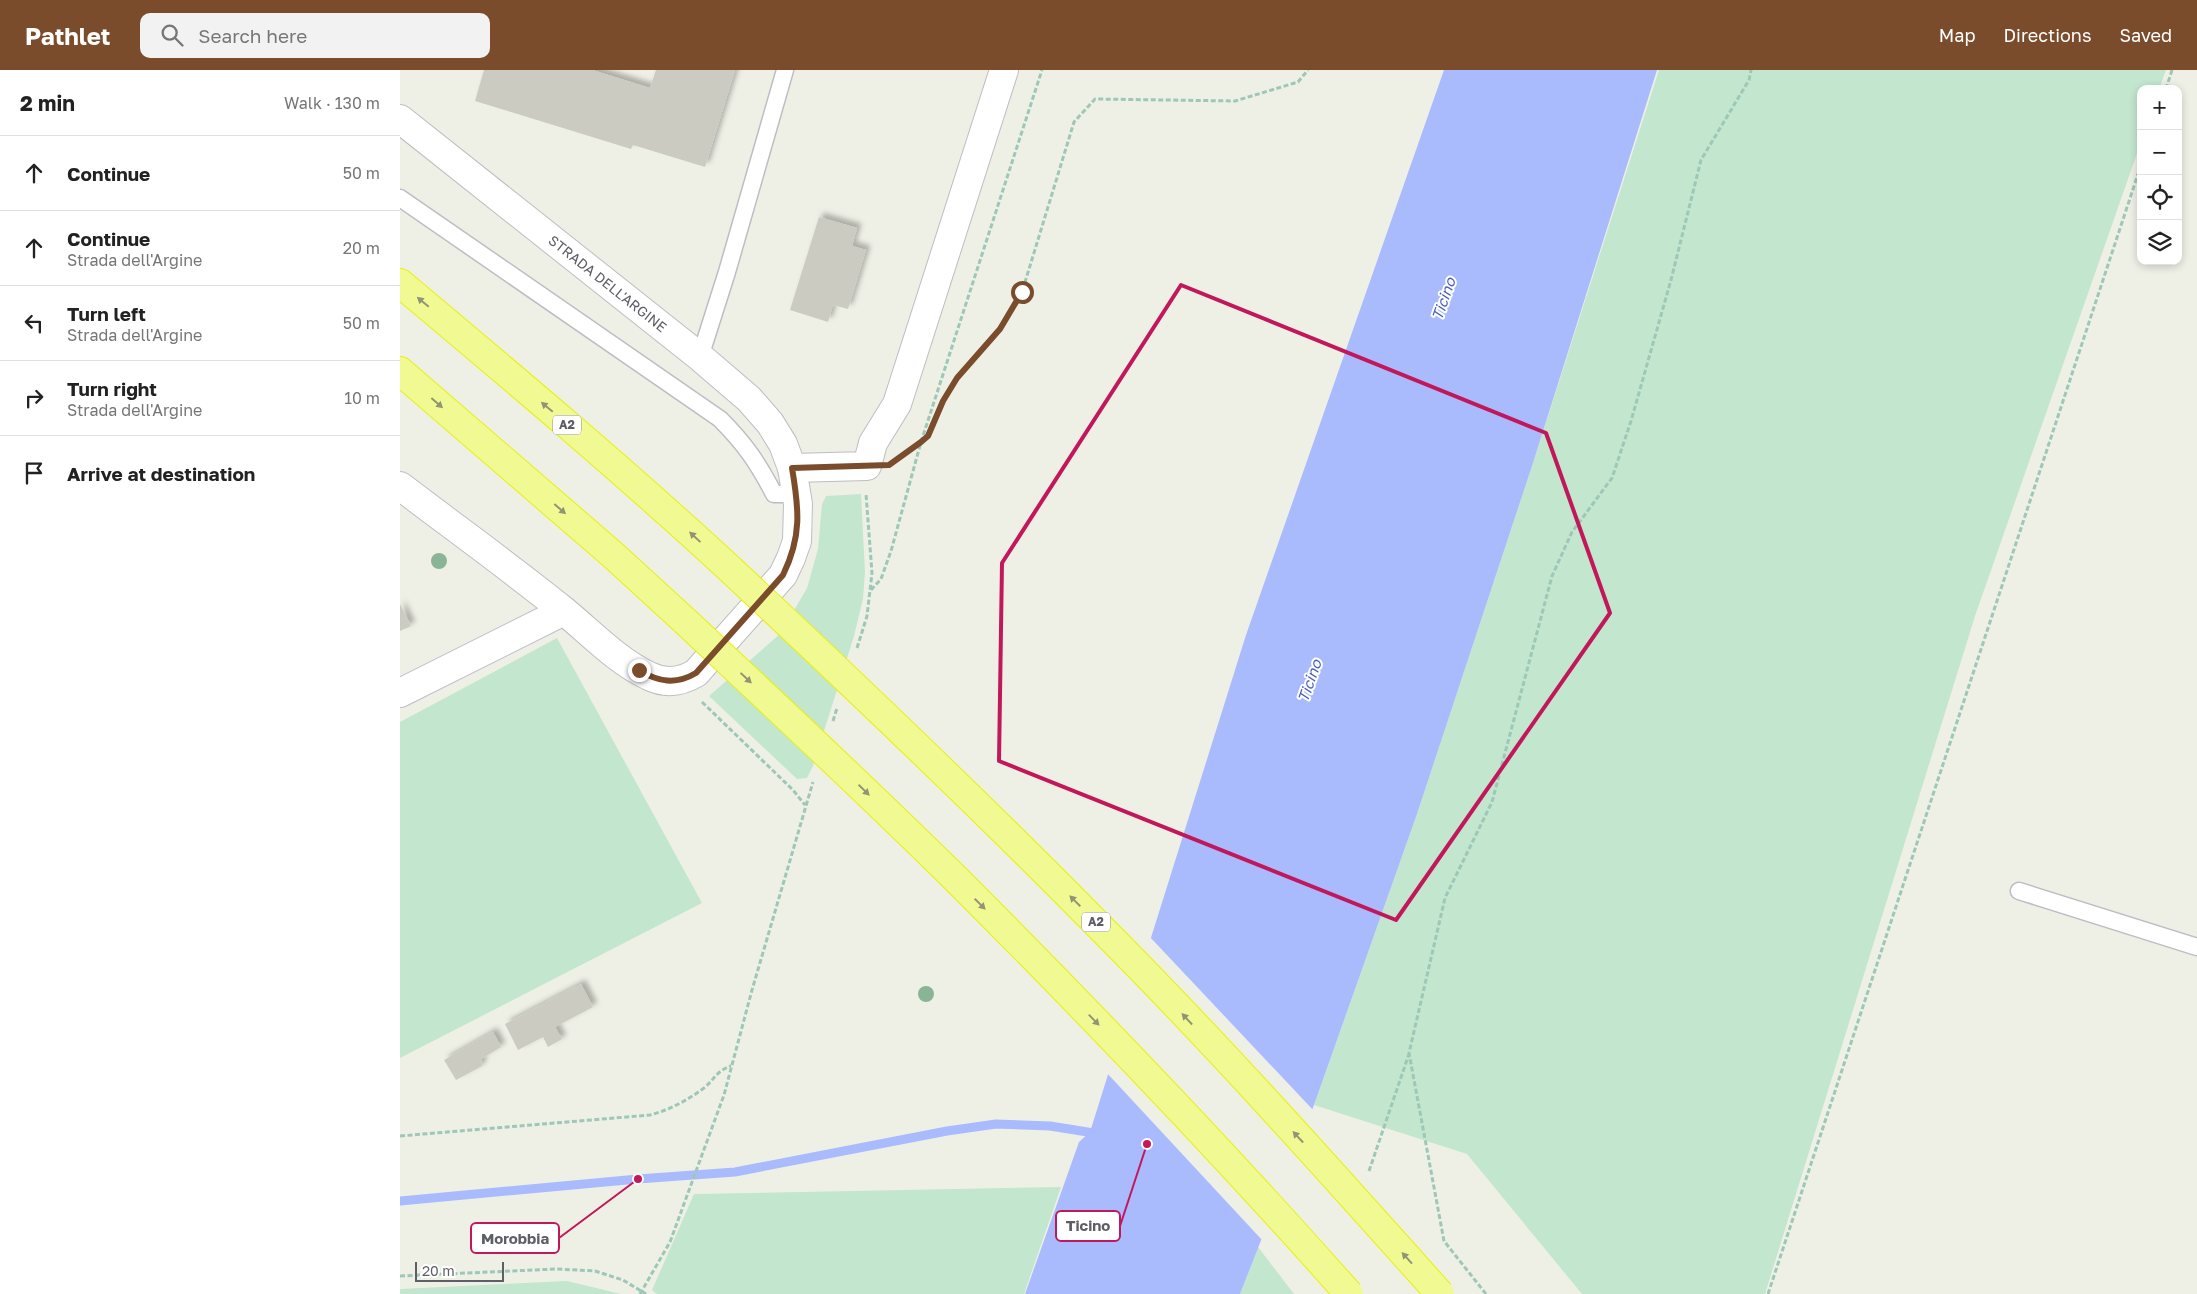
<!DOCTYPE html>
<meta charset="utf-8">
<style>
:root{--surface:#fff;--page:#f2f2f2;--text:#222;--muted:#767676;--line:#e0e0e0;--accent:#7a4c2b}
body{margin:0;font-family:"Golos Text",sans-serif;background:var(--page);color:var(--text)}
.controls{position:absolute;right:15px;top:15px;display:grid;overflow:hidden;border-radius:10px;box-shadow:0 2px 8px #0003}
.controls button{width:45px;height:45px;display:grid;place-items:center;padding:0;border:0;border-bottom:1px solid var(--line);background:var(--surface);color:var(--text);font:25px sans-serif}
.scale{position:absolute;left:15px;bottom:12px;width:89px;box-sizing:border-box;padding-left:5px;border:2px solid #5e5e66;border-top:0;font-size:14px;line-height:18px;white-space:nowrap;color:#5e5e66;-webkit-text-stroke:4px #fff;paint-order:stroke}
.stop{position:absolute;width:15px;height:15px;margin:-11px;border:4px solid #7a4c2b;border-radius:50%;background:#fff}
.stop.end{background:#7a4c2b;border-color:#fff;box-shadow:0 1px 5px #0008}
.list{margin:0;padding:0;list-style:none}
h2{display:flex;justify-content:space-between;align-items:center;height:65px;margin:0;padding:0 20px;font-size:21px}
h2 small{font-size:16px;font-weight:400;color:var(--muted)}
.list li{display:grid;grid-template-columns:32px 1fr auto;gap:15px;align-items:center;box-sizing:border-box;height:75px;padding:0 20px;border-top:1px solid var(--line)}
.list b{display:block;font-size:19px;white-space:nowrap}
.list p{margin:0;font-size:16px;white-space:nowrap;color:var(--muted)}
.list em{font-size:16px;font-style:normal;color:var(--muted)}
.icon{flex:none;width:28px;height:28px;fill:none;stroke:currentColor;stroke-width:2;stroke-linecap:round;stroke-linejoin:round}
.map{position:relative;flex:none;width:1797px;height:1224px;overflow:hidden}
header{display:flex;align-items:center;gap:30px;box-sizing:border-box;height:70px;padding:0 25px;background:var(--accent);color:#fff}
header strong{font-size:24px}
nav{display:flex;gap:28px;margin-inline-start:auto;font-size:18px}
.search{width:350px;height:45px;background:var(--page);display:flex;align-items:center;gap:12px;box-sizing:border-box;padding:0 18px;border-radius:10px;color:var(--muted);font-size:19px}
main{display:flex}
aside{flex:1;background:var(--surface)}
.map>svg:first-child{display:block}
.green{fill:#c3e6cf}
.water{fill:#a9bbfd}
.pier{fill:#eef0e6}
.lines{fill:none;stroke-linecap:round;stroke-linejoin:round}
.stream{stroke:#a9bbfd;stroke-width:9}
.building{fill:#cbcbc2;filter:url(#shadow)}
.lane-casing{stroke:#bdbdc4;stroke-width:19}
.street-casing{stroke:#bdbdc4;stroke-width:30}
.highway-casing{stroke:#e9f006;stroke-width:30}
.path{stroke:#9dc7b7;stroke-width:3;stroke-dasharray:5 2.5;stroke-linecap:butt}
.lane{stroke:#fff;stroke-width:16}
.street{stroke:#fff;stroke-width:28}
.highway{stroke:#f1fa92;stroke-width:28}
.highway-bridge-casing{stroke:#e9f006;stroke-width:30;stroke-linecap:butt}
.highway-bridge{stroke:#f1fa92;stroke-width:28}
.tree{fill:#89b596}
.oneway{fill:#919575}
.route{stroke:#7a4c2b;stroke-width:6}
.marked{fill:none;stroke:#c2185b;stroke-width:4;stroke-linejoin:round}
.labels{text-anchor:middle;stroke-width:4;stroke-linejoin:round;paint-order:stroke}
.shield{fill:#fff;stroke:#8e8e94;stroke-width:1}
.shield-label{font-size:12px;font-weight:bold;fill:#5e5e66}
.street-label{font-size:14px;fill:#5e5e66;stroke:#fff}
.water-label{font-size:15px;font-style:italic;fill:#4a5cc1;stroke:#fff}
.leader{fill:none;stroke:#c2185b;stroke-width:2}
.callout-dot{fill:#c2185b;stroke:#fff;stroke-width:2}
.callout{fill:#fff;stroke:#c2185b;stroke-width:2}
.callout-label{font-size:15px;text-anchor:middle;font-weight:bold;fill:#5e5e66}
</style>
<header>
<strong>Pathlet</strong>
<div class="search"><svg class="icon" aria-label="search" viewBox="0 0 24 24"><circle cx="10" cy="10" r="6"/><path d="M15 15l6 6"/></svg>Search here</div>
<nav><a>Map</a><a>Directions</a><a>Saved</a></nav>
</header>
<main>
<aside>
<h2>2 min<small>Walk · 130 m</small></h2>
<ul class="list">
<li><svg class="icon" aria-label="ahead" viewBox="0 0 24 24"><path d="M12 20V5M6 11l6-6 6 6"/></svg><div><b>Continue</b></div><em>50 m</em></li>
<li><svg class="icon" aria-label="ahead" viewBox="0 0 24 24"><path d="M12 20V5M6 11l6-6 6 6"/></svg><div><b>Continue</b><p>Strada dell'Argine</p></div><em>20 m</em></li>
<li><svg class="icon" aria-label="left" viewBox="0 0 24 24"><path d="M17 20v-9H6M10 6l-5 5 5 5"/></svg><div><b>Turn left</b><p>Strada dell'Argine</p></div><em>50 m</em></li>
<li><svg class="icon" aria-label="right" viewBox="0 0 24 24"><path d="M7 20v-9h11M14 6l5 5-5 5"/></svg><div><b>Turn right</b><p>Strada dell'Argine</p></div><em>10 m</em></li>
<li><svg class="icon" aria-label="arrive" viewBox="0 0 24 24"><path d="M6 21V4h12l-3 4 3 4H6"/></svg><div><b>Arrive at destination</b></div></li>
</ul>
</aside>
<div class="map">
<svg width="1797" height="1224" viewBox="0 0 1797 1224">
<defs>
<filter id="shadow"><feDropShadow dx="4.5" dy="-4.5" stdDeviation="2.5" flood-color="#0004"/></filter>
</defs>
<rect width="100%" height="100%" fill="#eef0e6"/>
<g class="green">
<path d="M1259,0H1766L1759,19H1741V72L1575,546L1365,1224H1182L1067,1084L914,1035L1017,744L1132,396Z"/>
<path d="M461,424L465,502L463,529L454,566L413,696L407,708L397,709L309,626L381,563L407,518L418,479L422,434L426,426Z"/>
<path d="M157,568L302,833L0,988V652Z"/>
<path d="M661,1117L624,1224H257L252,1220L294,1124Z"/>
<path d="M858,1177L894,1224H840Z"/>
<path d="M167,1211L221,1224H0V1219Z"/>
</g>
<path class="water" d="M1044,0H1257L1132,396L1017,744L914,1035L840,1224H625L679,1072L690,1062L846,565Z"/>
<path class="pier" d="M749,866L914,1041L863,1171L706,1002Z"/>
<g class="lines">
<path class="stream" d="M0,1131L238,1109L335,1102L547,1061L596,1054L650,1056L700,1064"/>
</g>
<g class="building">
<path d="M84,0H192L250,18L256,0H335L305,97L233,75L231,79L75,31Z"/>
<path d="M419,147L457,158L452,176L466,180L448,239L433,235L428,252L390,240Z"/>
<path d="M0,534L11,556L0,561Z"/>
<path d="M181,914L193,937L155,957L162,969L148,977L143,967L118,980L105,954Z"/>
<path d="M93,962L101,977L81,989L82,996L56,1010L44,990Z"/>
</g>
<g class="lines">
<g class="lane-casing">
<g id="lane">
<path d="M0,128L320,349C345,374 358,393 374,424H396"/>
<path d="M300,287L327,202L385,0"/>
<path d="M1619,821L1797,877"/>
</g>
</g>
<g class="street-casing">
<g id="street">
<path id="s1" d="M0,49L300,287L349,329L370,353L383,374L392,398L398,434L397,471L391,488L383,505L296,603C281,612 265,614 249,606C217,591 191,563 164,541C111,498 55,458 0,416"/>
<path d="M392,398L467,396L473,373L497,334L604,0"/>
<path d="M0,623L164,541"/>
</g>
</g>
<g class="highway-casing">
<g id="highway">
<path d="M0,213C112,307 224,401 331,500"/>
<path d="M0,301L213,485L285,551"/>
</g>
</g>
<g class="path">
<path d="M1766,19L1772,0"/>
<path d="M500,387L528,365L543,331L557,309L600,259L622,222L674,52L695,29L835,31L898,12L908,0"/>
<path d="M471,520L481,509L491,481L521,372L642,0"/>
<path d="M457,578L467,546L472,503L466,424"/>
<path d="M302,632L393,720L405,735"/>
<path d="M433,651L437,638"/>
<path d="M0,1066L250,1045C269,1040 288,1030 304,1018C315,1009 316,1001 331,996"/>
<path d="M969,1101L1009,984"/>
<path d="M0,1206L156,1199L195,1201L223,1210L246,1224"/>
<path d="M240,1224L270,1172L324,1025L352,920L413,712"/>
<path d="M1086,1224L1044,1171L1009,983L1045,828L1092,732L1152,506L1172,462L1212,408L1231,351L1271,210L1301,90L1349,10L1351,0"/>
<path d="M1368,1224L1741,95"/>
</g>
<use href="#lane" class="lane"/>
<use href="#street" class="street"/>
<use href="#highway" class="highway"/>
<g class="highway-bridge-casing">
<g id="highway-bridge">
<path d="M331,500C455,616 578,733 697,854C816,973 928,1099 1040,1224"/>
<path d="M285,551C376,636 468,722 557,810C691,944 823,1082 949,1224"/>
</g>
</g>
<use href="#highway-bridge" class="highway-bridge"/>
</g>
<g class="tree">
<circle cx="39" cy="491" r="8"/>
<circle cx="526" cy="924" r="8"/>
</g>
<defs><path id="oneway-solid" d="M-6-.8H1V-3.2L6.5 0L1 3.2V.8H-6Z" transform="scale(1.25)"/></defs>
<g class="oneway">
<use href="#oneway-solid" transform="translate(23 232) rotate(-140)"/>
<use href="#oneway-solid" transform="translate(37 333) rotate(41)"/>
<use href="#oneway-solid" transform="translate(147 337) rotate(-140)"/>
<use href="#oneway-solid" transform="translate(160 439) rotate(41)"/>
<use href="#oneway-solid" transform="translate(295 467) rotate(-137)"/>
<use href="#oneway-solid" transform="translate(346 608) rotate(43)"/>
<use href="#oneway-solid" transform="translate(464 720) rotate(44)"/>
<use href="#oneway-solid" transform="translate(675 831) rotate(-135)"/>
<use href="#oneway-solid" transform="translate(580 834) rotate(45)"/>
<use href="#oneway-solid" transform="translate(787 949) rotate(-133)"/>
<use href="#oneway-solid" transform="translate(694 950) rotate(46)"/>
<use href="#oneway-solid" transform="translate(898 1067) rotate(-133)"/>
<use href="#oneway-solid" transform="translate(1007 1188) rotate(-132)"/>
</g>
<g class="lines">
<path class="route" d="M239,600C258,612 276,615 296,603L383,505C402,466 399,439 392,398L489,395L521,372L528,366L543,331L557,308L600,259L622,222"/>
</g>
<path class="marked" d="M781,215L1146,363L1210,543L996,850L599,691L602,493Z"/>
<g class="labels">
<g class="shield">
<rect x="153" y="345.5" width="28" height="19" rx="4"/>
<rect x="682" y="842.5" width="28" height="19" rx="4"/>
</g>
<g class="shield-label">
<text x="167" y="359">A2</text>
<text x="696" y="856">A2</text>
</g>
<g class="street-label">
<text dy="5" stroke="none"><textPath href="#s1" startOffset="265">STRADA DELL'ARGINE</textPath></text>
</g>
<g class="water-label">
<text transform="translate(1044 229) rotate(-71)" y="5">Ticino</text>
<text transform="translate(910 611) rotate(-71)" y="5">Ticino</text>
</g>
</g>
<path class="leader" d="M747 1074L720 1156M238 1109L159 1168"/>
<g class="callout-dot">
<circle cx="747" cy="1074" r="5"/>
<circle cx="238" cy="1109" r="5"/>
</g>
<g class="callout">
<rect x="656" y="1141" width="64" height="30" rx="5"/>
<rect x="71" y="1153" width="88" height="30" rx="5"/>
</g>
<g class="callout-label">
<text x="688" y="1161">Ticino</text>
<text x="115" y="1174">Morobbia</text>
</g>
</svg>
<div class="controls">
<button>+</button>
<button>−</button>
<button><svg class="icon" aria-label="locate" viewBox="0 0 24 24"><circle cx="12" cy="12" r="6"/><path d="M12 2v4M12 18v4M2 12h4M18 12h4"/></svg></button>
<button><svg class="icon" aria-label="layers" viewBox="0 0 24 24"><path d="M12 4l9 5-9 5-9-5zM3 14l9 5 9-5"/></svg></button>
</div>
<div class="scale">20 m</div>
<div class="stop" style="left:622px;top:222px"></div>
<div class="stop end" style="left:239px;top:600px"></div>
</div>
</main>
